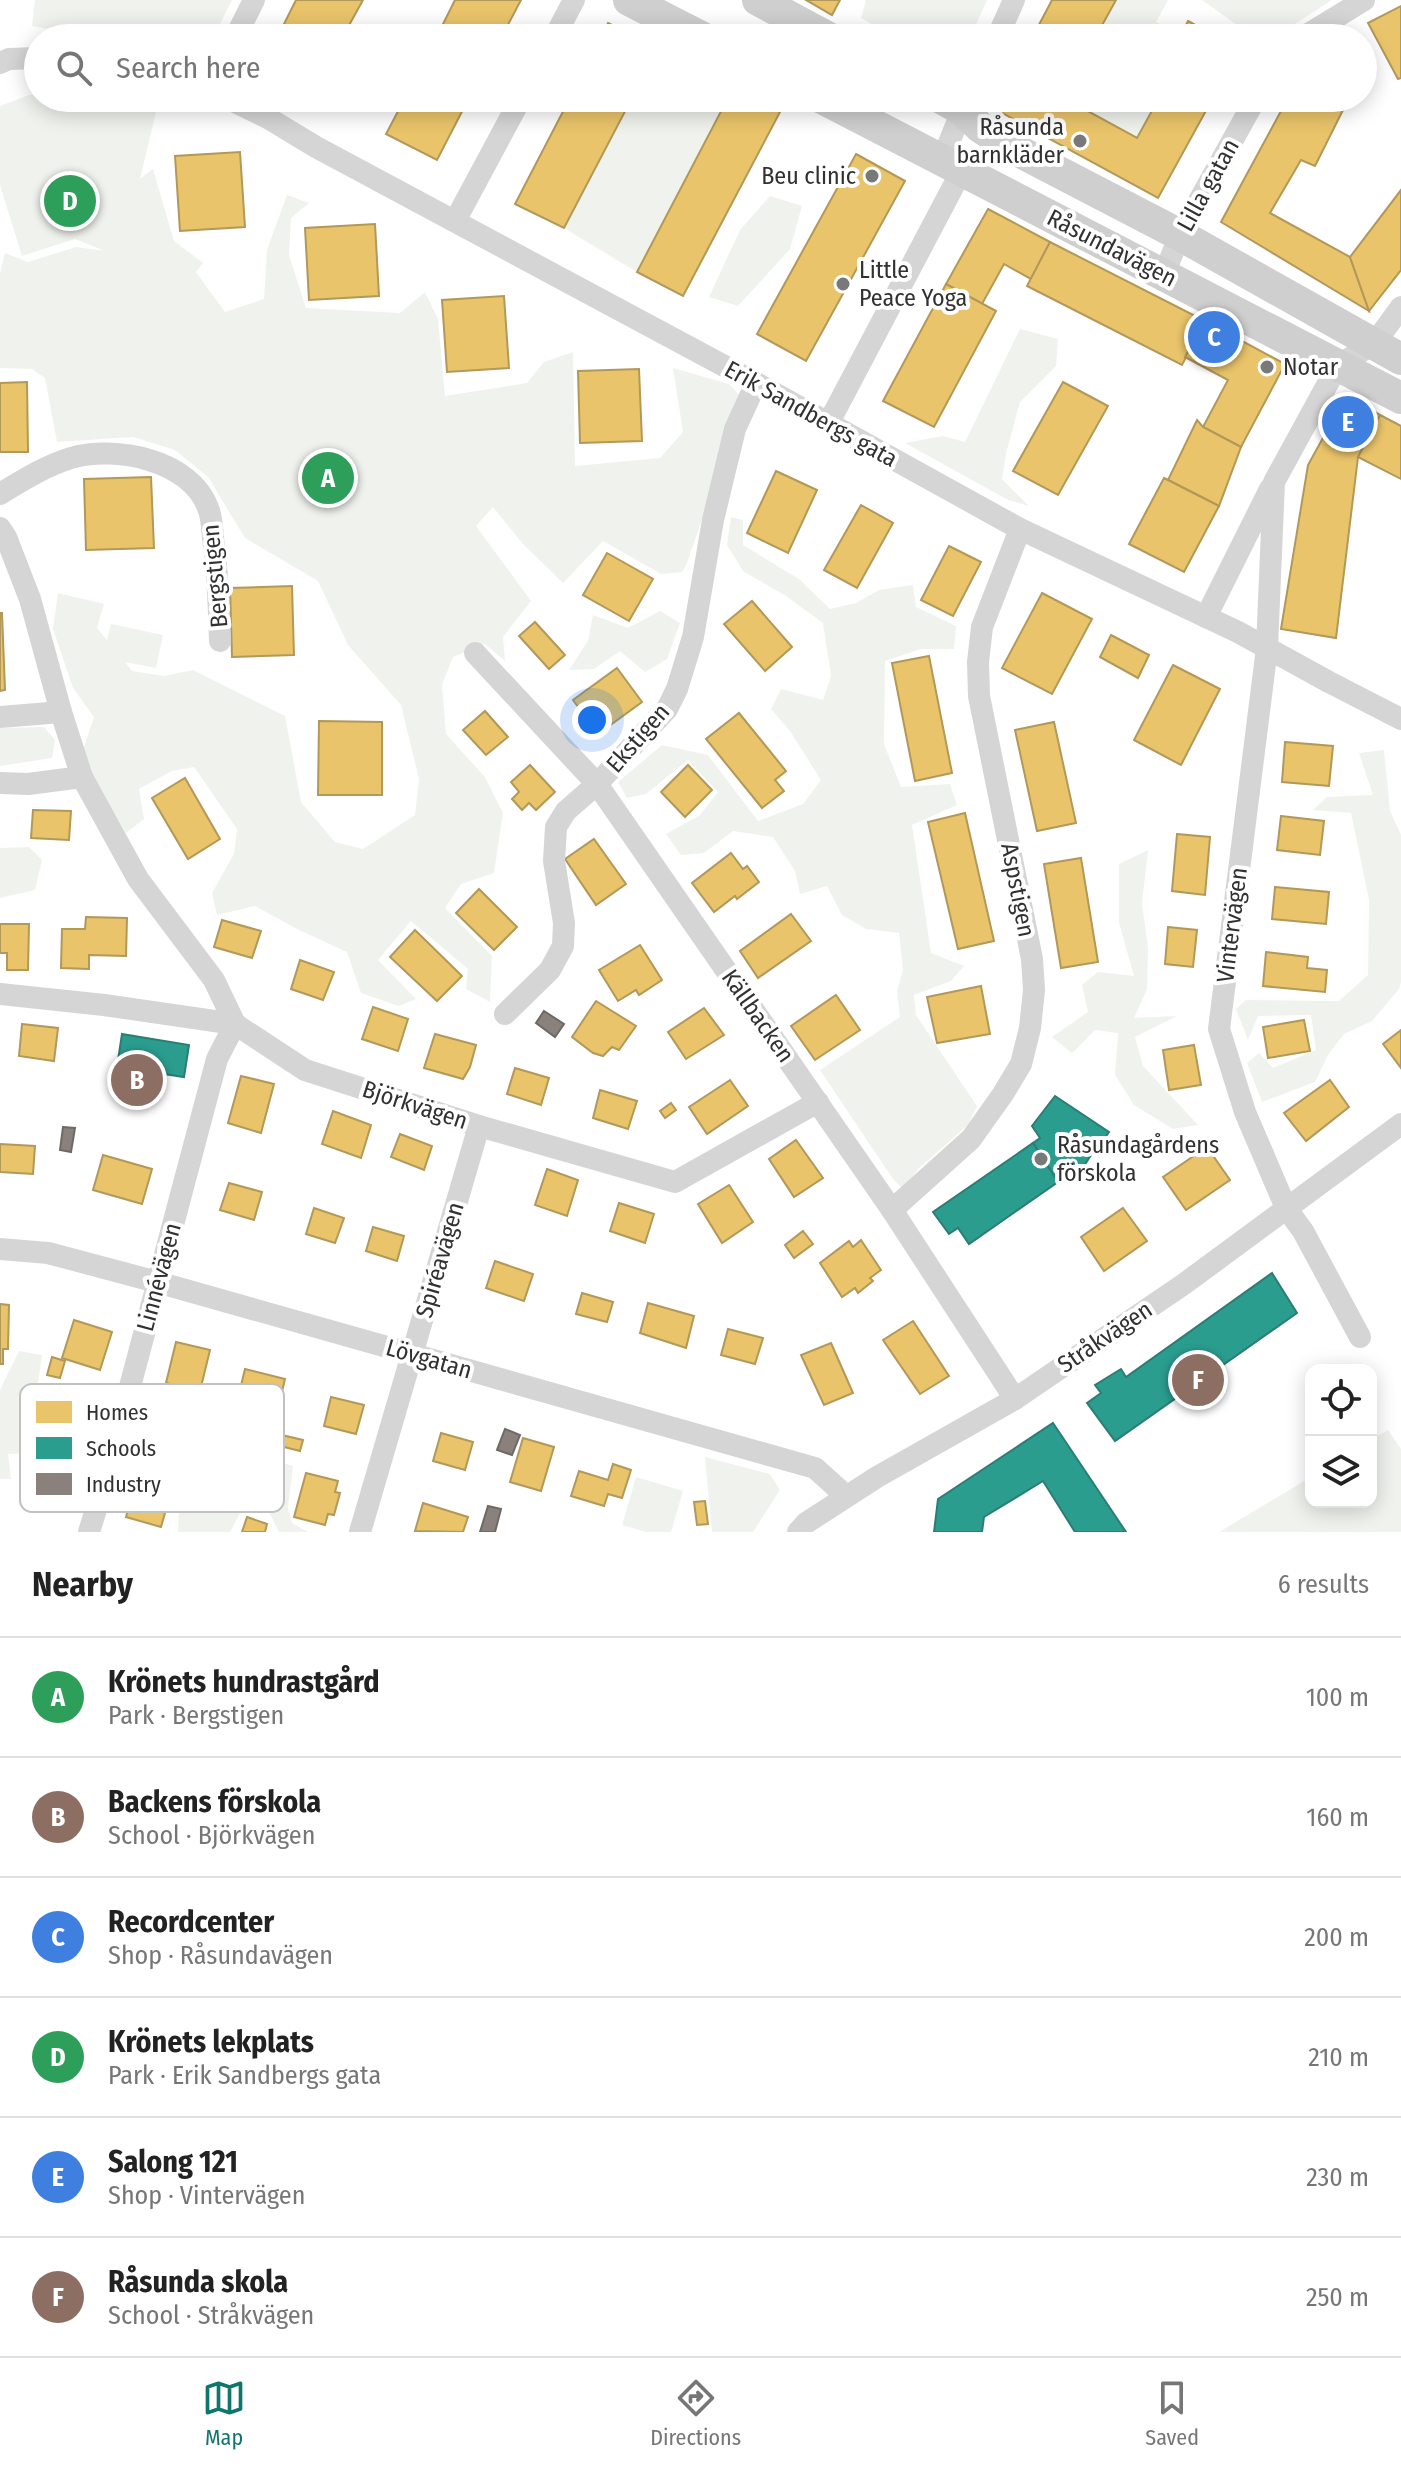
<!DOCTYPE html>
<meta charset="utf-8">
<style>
:root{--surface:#fff;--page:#f2f2f2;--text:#222;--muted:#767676;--line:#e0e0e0;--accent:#0f766e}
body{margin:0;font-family:"Fira Sans Condensed",sans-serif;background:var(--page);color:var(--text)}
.controls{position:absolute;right:24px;bottom:24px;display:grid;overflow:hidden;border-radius:16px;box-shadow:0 4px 20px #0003}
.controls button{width:72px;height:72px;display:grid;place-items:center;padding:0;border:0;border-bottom:2px solid var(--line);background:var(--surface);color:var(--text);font:40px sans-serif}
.you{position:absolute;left:592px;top:720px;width:28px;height:28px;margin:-20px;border:6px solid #fff;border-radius:50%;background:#1a73e8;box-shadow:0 0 0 12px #1a73e833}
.badge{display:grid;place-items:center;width:52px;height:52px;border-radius:50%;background:var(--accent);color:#fff;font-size:26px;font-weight:700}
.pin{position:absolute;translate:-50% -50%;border:4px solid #fff;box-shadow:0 2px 8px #0006}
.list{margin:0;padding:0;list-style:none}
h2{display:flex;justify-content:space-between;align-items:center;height:104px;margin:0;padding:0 32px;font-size:34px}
h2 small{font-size:26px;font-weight:400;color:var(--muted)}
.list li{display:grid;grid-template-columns:52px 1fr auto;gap:24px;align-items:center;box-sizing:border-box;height:120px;padding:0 32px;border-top:2px solid var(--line)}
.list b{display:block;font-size:30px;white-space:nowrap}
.list p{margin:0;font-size:26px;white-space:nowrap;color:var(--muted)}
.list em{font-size:26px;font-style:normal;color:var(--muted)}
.icon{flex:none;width:44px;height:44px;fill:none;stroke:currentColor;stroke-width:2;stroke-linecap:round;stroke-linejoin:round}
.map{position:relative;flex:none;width:1401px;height:1532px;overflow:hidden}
.search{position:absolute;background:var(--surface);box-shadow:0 4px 20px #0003;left:24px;right:24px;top:24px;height:88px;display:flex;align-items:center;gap:20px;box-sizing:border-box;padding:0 28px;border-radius:44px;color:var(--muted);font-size:30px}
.sheet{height:824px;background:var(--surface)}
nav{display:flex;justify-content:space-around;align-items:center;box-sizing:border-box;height:112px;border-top:2px solid var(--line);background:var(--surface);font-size:22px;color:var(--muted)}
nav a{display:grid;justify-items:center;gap:4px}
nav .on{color:var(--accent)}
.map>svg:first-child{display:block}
.green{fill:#f0f3ed}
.homes{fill:#e9c46a;stroke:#b29859;stroke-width:2}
.schools{fill:#2a9d8f;stroke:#2c7d73;stroke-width:2}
.industry{fill:#8a817c;stroke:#6f6966;stroke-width:2}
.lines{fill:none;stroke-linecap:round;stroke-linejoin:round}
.street{stroke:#d5d5d5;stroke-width:22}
.secondary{stroke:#cfcfcf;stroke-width:32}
.poi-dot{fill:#797979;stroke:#fff;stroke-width:3}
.labels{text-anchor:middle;stroke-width:8;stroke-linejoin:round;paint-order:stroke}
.poi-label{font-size:24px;fill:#313131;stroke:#fff;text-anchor:start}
.street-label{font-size:24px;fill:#313131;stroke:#fff}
.key{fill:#fff;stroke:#c1c1c1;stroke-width:2}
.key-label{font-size:22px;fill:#313131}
</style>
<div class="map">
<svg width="1401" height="1532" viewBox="0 0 1401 1532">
<rect width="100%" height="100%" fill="#fff"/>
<g class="green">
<path d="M35,0H232L213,38H98L32,26Z"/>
<path d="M866,0H987L970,38H896L861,18Z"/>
<path d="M1116,0H1168L1156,22L1181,34L1179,38H1095Z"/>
<path d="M1202,0H1332L1273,38H1255Z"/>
<path d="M29,95H38V98H97L156,112L140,179L153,169L174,241L203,263L196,272L225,312L264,299L267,250L287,195L309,203L291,218L289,255L306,308L400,313L425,292L438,319L445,396L527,383L544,362L573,352L575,466L660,458L683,432L673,368L729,384L743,399L687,563L682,572L661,574L603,541L563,583L522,543L493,507L476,526L531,601L503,637L505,661L485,644L453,657L442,685L446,734L485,777L503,813L494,873L461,884L445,908L492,956L490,1002L466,989L468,969L411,921L378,960L416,999L399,1006L361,993L347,952L297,929L255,906L217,915L212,893L234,854L237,829L194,767L172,771L139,789L144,819L126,833L81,756L94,717L73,688L53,629L58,593L104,604L97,628L107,640L111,624L163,635L156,668L125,662L132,671L164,676L193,670L285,716L301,802L335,842L363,849L415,815L419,779L401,705L348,645L318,581L245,538L208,477L175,450L133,437L57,442L45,378L32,369L0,368V273L5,253L28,262L76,247L105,251L75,239L22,256L0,185V106Z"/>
<path d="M632,98H728L637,272L564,228Z"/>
<path d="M1064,98H1159L1137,138Z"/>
<path d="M770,196L802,206L790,249L738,306L709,297L740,230Z"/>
<path d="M1020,329L1058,339L1056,366L1020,402L1006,454L1002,479L1029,506L1008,500L905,443L943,436L965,442Z"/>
<path d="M731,517L743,520V545L799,579L830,609L856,603L879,590L913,585L916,607L956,626L954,649H921L885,661L884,744L901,787L950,784L957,805L912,825L931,953L964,966L951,981L914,995L916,1015L977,1106L968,1125L919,1168L903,1189L893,1179L820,1070L900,1017L897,991L903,970L899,933L866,929L842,915L827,886L800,894L795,871L773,837L733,831L704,853L681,855L666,834L700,815L718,792L688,760L646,794L627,798L618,782L662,745L708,755L758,821L803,804L821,780L790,731L771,709L781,689L823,700L831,676L823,623L786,596L743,571L727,545Z"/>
<path d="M660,611L680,623L667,659L645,672L620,651L594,669L569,670L588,641L593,615L628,628Z"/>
<path d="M44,727L55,740L52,758L0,766V728Z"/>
<path d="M1384,750L1390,811L1401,835V982L1399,989L1372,1021L1344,1034L1328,1055L1315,1082L1262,1102L1247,1063L1259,1053L1273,1068L1316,1050L1311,1015L1258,1016L1248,1040L1236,1009L1246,1000L1339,1001L1368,975L1369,900L1351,813L1313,810L1327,797L1373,795L1359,753Z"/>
<path d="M29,847L42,860L35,890L0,898V848Z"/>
<path d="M1148,850L1142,903L1148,949L1147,989L1134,1018L1177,1016L1135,1037L1143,1066L1198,1125L1173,1129L1134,1105L1115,1075L1118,1033L1095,1030L1072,1053L1052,1037L1088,1012L1082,985L1098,972L1134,976L1119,923V864Z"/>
<path d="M19,1351L42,1355L33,1419V1453L8,1454L11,1479H0V1390Z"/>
<path d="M1388,1430L1401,1449V1532H1219L1311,1477V1502H1371V1440Z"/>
<path d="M252,1452L293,1466L288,1508L292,1523L308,1532H279L269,1512L242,1510L230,1532H178L180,1489L216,1485L223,1504L252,1488L232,1469Z"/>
<path d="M705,1457L770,1474L780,1490L753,1532H712Z"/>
<path d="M636,1477L683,1491L671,1532H646L622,1525Z"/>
</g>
<g class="homes">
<path d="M296,0H363L342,38H277Z"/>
<path d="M455,0H521L501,38H436Z"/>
<path d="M806,0H840L832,15Z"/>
<path d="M1052,0H1116L1095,38H1032Z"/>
<path d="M1401,6V78L1398,79L1368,23Z"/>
<path d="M1188,21L1219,38H1179Z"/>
<path d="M608,23L628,33L637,38H601Z"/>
<path d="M405,98H469L437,160L386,134Z"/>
<path d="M570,98H632L564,228L515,204Z"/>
<path d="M728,98H754L780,112L683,296L637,272Z"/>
<path d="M999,98H1064L1137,138L1159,98H1213L1158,198L993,108Z"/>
<path d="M1288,98H1338L1347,102L1315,166L1301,160L1270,213L1350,257L1369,311L1221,222Z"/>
<path d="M240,152L245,227L180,231L175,156Z"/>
<path d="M856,154L905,181L806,361L757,334Z"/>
<path d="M68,173L72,184L56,191L52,179Z"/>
<path d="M1401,190V270L1369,311L1350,257Z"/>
<path d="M988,209L1050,242L1031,279L1004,264L982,304L946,284Z"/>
<path d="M375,224L379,296L309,300L305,228Z"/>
<path d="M1050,242L1205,321L1182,365L1027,286Z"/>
<path d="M946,284L996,311L934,427L883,401Z"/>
<path d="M504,296L509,368L447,372L442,300Z"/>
<path d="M1205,321L1285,364L1241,447L1203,427L1228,380L1185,357Z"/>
<path d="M639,369L642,441L580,443L578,371Z"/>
<path d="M27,382L28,452H0V383Z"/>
<path d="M1063,382L1108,406L1058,495L1013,471Z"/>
<path d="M1346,396L1380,415L1358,457L1336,638L1281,629L1308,465Z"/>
<path d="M1380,415L1401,426V479L1358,457Z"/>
<path d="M1197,420L1203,427L1241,447L1219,506L1168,480Z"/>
<path d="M776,471L817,490L788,553L747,533Z"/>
<path d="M151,477L154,548L86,550L84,479Z"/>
<path d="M1164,478L1219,506L1184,572L1129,544Z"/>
<path d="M861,505L893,523L857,588L824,570Z"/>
<path d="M949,546L981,562L953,616L921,600Z"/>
<path d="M607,553L653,579L629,621L583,595Z"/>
<path d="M292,586L294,655L232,657L230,588Z"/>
<path d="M1042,593L1092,619L1052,694L1002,668Z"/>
<path d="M752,601L792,647L765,671L724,624Z"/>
<path d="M0,613H2L5,690L0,691Z"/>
<path d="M535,622L565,655L549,669L519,636Z"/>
<path d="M1111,635L1149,655L1138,678L1100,657Z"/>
<path d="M929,656L952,773L915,781L892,663Z"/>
<path d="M1173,665L1220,689L1181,765L1134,740Z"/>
<path d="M617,668L642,702L598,734L573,700Z"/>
<path d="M485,711L508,737L486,755L463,730Z"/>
<path d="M739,713L786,771L775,780L784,791L762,808L706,739Z"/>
<path d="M319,721L382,722V795H318Z"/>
<path d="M1054,722L1076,823L1037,831L1015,730Z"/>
<path d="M1285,742L1333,746L1329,786L1282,782Z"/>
<path d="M530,765L555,792L536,810L529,803L522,810L512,799L519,792L511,782Z"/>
<path d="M688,765L712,790L685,817L661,792Z"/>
<path d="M185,778L220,839L188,859L152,798Z"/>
<path d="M33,810L71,811L69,840L31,838Z"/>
<path d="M965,813L994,941L958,949L928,822Z"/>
<path d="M1281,816L1324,821L1320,855L1277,850Z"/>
<path d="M1177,834L1210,837L1205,895L1172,891Z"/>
<path d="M594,839L626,884L596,905L565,859Z"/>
<path d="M731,853L743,869L747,866L759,882L737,899L735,896L714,912L692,883Z"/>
<path d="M1081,858L1098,962L1061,968L1044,864Z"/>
<path d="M1275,887L1329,892L1326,924L1272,919Z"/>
<path d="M479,889L517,927L494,950L456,913Z"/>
<path d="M791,914L811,941L758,978L740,951Z"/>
<path d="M86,917L127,918L126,956L89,955V969L61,968L62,929H85Z"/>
<path d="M222,920L261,931L252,958L214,947Z"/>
<path d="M0,924H29L28,970H7V953H0Z"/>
<path d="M1168,927L1197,930L1193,967L1165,964Z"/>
<path d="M415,930L462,976L437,1001L390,957Z"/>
<path d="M640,945L662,980L639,995L636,990L618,1001L599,970Z"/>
<path d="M1266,952L1308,957L1307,968L1327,970L1325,992L1263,986Z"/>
<path d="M300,960L334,972L323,1000L291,989Z"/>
<path d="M981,986L990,1034L937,1043L927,997Z"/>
<path d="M836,995L860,1030L815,1060L791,1026Z"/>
<path d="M596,1001L636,1026L619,1050L612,1047L603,1056L593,1053L572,1037Z"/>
<path d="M373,1007L408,1019L398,1051L362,1039Z"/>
<path d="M704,1008L724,1035L686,1059L668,1032Z"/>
<path d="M1304,1020L1310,1051L1268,1058L1263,1027Z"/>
<path d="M22,1024L58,1028L54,1061L19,1056Z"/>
<path d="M1401,1030V1068L1383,1044Z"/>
<path d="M435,1034L476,1045L470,1067L463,1079L424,1068Z"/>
<path d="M1194,1045L1201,1085L1169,1090L1163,1050Z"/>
<path d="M515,1068L549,1078L541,1105L507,1094Z"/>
<path d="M241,1076L274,1084L261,1133L228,1123Z"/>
<path d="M730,1080L748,1106L707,1134L689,1107Z"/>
<path d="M1330,1080L1349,1107L1306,1141L1284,1113Z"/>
<path d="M600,1090L637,1101L628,1129L593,1118Z"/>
<path d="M671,1103L676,1110L665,1118L660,1111Z"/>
<path d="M333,1111L371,1125L361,1158L322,1144Z"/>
<path d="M400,1134L432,1146L424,1170L391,1157Z"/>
<path d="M796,1140L823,1178L794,1197L769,1159Z"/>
<path d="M0,1144L35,1146L33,1174L0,1172Z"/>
<path d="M1207,1147L1230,1180L1186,1210L1163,1177Z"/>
<path d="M103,1155L152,1169L142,1204L93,1190Z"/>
<path d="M547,1169L578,1180L567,1216L535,1205Z"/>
<path d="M229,1183L262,1192L254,1220L220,1210Z"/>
<path d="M729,1185L753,1222L722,1243L698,1204Z"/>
<path d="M619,1203L654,1214L645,1243L610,1231Z"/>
<path d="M314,1208L344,1218L335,1243L306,1234Z"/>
<path d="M1123,1208L1147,1241L1104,1271L1081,1237Z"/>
<path d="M373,1227L404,1236L397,1261L366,1251Z"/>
<path d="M803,1231L813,1244L794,1258L785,1245Z"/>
<path d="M861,1240L881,1270L870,1278L873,1281L858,1293L855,1288L842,1297L820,1263L849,1241L853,1247Z"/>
<path d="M495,1261L533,1274L524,1301L486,1288Z"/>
<path d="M582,1293L613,1302L607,1322L576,1314Z"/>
<path d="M648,1303L694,1316L686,1348L640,1333Z"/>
<path d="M0,1304L9,1305L8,1349H3V1364H0Z"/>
<path d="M74,1320L112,1332L100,1370L62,1358Z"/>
<path d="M913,1321L949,1376L920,1394L883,1340Z"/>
<path d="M728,1329L763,1338L755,1364L721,1355Z"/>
<path d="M176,1342L210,1350L200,1391L166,1383Z"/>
<path d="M831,1343L853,1393L824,1405L801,1355Z"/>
<path d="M52,1357L65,1361L60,1378L47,1375Z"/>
<path d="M245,1369L285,1379L278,1409L283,1410L279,1426L252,1420L256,1406L237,1402Z"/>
<path d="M331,1397L364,1405L356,1434L324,1426Z"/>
<path d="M441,1433L473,1442L465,1470L433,1461Z"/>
<path d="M282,1435L303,1440L300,1451L280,1446Z"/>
<path d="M523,1438L554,1447L541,1491L510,1482Z"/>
<path d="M613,1464L631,1470L622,1498L608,1494L604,1506L571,1496L579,1471L608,1480Z"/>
<path d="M306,1473L338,1481L335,1492L340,1493L334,1515L328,1514L325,1525L294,1517Z"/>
<path d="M135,1482L171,1492L161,1527L126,1517Z"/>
<path d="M705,1501L708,1524L697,1525L694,1502Z"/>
<path d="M423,1503L468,1517L463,1532L415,1531Z"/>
<path d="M247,1517L267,1524L265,1532H242Z"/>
</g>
<g class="schools">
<path d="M122,1034L189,1045L184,1077L117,1067Z"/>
<path d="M1055,1096L1109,1132L1102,1142L1106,1145L1099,1156L1093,1152L1082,1169L1076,1165L1058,1182L1033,1143L1040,1138L1032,1126Z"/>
<path d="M1033,1143L1058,1182L969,1244L958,1228L949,1234L933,1212Z"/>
<path d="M1272,1273L1297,1313L1115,1441L1087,1403L1101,1393L1095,1385L1121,1369L1126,1377Z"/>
<path d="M1053,1423L1126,1532H1075L1043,1481L984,1517L982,1532H934L938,1499Z"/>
</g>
<g class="industry">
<path d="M544,1011L564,1024L555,1037L536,1023Z"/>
<path d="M63,1127L75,1128L71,1152L60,1150Z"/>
<path d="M505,1429L520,1435L512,1455L497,1450Z"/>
<path d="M488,1506L501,1509L495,1532H480Z"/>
</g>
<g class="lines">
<g class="street">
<path d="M235,38L254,0"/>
<path d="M554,38L574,0"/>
<path d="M997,38L1014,0"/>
<path d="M1302,38L1364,0"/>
<path d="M0,63L9,59L38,58"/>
<path d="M227,98L268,118L316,147L756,383L1020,529L1238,632L1329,682L1401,719"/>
<path d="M942,160L967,98"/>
<path d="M455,221L521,98"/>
<path d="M1164,274L1180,235L1256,98"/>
<path d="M828,424L962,170"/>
<path d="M0,494C23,480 45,466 71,458C115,445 191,460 208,508C212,517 212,528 213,538C218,573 219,607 220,641"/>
<path d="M0,528L6,537L30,599L61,712L82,777L138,879L214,980L235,1024"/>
<path d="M1206,617L1270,489"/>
<path d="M475,653L597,784L892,1210L1015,1399"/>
<path d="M0,717L61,712"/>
<path d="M0,783L28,784L82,777"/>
<path d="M0,994L104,1005L235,1024L305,1070L479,1126L675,1182L818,1102"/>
<path d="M505,1014L550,970L563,946L564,923L554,861L556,827L566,811L597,784L667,709L677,689L693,637L713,520L735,429L756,383"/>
<path d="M892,1210L971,1139L1003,1094L1021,1064L1030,1028L1034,990L1032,959L979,696L978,662L982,627L1020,529"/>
<path d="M0,1249L48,1253L157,1282L815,1468L846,1496"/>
<path d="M1360,1337L1303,1231L1286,1208L1245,1112L1219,1029L1267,648L1274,482L1338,365L1374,344L1401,307"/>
<path d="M89,1532L106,1477L217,1059L235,1024"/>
<path d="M360,1532L479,1126"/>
<path d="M798,1532L806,1523L877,1477L1015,1399L1184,1284L1401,1124"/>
</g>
<g class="secondary">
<path d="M629,0L703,38"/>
<path d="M758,0L829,38"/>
<path d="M822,98L1401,398"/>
<path d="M941,98L961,109L980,127L1007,145L1180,235L1401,359"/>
</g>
</g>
<g class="poi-dot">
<circle cx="1080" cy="141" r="8"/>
<circle cx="872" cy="176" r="8"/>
<circle cx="843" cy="284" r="8"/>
<circle cx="1267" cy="367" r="8"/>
<circle cx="1041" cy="1159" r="8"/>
</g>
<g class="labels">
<g class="poi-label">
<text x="1064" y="135" text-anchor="end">Råsunda<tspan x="1064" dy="28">barnkläder</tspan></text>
<text x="856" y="184" text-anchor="end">Beu clinic</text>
<text x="859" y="278">Little<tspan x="859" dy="28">Peace Yoga</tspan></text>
<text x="1283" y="375">Notar</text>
<text x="1057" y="1153">Råsundagårdens<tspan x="1057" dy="28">förskola</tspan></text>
</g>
<g class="street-label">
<text transform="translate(1208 185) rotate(-61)" y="8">Lilla gatan</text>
<text transform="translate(1112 248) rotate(27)" y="8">Råsundavägen</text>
<text transform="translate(811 414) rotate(29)" y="8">Erik Sandbergs gata</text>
<text transform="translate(215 576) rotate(-95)" y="8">Bergstigen</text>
<text transform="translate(638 738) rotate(-49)" y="8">Ekstigen</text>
<text transform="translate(1018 890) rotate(79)" y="8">Aspstigen</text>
<text transform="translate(1232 925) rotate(-83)" y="8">Vintervägen</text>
<text transform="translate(758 1016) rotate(55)" y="8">Källbacken</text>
<text transform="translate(415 1105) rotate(18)" y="8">Björkvägen</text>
<text transform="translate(440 1260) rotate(-74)" y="8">Spiréavägen</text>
<text transform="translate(159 1277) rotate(-75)" y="8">Linnévägen</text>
<text transform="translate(1105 1337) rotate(-34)" y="8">Stråkvägen</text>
<text transform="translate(429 1359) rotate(16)" y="8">Lövgatan</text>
</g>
</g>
<rect x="20" y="1384" width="264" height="128" rx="12" class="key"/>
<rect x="36" y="1401" width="36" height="22" fill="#e9c46a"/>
<rect x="36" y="1437" width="36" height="22" fill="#2a9d8f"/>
<rect x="36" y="1473" width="36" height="22" fill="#8a817c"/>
<g class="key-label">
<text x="86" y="1420">Homes</text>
<text x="86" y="1456">Schools</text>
<text x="86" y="1492">Industry</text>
</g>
</svg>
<div class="controls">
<button><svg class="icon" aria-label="locate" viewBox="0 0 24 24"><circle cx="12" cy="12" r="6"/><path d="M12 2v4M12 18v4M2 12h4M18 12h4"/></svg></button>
<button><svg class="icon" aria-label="layers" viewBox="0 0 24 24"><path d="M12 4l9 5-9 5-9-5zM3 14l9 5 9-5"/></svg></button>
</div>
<div class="you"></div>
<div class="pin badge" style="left:328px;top:478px;background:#2e9e5b">A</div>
<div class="pin badge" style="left:137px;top:1080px;background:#8d6e63">B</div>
<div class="pin badge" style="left:1214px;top:337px;background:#3f7fe0">C</div>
<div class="pin badge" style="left:70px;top:201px;background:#2e9e5b">D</div>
<div class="pin badge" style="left:1348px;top:422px;background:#3f7fe0">E</div>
<div class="pin badge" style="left:1198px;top:1380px;background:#8d6e63">F</div>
<div class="search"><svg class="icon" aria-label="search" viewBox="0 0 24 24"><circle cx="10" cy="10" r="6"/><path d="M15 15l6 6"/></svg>Search here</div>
</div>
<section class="sheet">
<h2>Nearby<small>6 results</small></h2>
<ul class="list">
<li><span class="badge" style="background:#2e9e5b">A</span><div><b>Krönets hundrastgård</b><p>Park · Bergstigen</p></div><em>100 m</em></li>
<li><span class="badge" style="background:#8d6e63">B</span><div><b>Backens förskola</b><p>School · Björkvägen</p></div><em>160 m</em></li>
<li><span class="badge" style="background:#3f7fe0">C</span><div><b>Recordcenter</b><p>Shop · Råsundavägen</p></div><em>200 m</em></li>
<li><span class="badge" style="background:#2e9e5b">D</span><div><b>Krönets lekplats</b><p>Park · Erik Sandbergs gata</p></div><em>210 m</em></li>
<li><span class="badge" style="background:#3f7fe0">E</span><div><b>Salong 121</b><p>Shop · Vintervägen</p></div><em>230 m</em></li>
<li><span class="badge" style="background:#8d6e63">F</span><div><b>Råsunda skola</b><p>School · Stråkvägen</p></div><em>250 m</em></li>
</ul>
</section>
<nav>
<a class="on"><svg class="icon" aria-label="map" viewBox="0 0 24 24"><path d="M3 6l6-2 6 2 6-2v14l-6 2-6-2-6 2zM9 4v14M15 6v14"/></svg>Map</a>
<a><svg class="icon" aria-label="directions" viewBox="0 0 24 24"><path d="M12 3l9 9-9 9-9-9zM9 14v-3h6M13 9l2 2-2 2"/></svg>Directions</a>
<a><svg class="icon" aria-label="saved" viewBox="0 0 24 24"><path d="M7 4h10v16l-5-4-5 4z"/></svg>Saved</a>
</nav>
